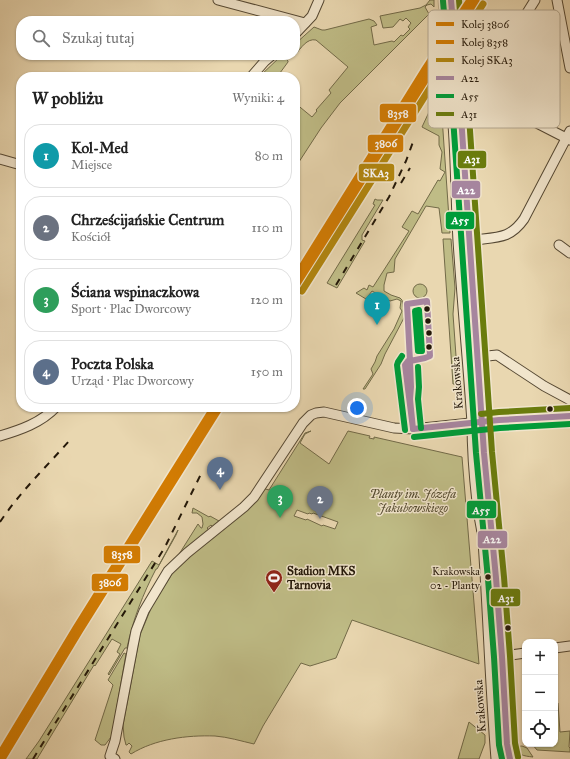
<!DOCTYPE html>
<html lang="pl">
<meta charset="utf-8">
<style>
:root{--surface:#fff;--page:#f2f2f2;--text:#222;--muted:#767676;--line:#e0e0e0;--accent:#d93025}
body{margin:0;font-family:"IM FELL Great Primer",serif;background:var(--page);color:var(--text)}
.controls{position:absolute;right:12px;bottom:12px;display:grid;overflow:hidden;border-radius:8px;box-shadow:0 1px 3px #0004}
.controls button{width:36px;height:36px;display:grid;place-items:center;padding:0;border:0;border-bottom:1px solid var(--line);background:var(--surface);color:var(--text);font:20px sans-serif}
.you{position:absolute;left:357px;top:408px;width:14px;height:14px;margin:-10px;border:3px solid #fff;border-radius:50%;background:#1a73e8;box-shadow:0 0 0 6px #1a73e833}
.badge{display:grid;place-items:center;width:26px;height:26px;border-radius:50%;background:var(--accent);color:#fff;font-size:13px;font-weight:700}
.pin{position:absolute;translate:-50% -33px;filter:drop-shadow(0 1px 2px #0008)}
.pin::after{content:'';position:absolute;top:21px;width:14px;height:12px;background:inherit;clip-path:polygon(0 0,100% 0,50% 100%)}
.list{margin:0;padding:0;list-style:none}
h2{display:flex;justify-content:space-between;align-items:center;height:52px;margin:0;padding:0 16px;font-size:17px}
h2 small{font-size:13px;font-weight:400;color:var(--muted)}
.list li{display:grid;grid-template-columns:26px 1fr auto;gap:12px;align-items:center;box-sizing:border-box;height:64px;margin:0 8px 8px;padding:0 8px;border:1px solid var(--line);border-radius:16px}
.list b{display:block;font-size:15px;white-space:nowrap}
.list p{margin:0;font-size:13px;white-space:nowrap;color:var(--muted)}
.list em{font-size:13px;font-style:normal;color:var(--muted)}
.icon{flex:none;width:22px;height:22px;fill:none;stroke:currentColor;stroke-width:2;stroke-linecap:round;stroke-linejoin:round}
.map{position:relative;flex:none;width:570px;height:759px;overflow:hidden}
.search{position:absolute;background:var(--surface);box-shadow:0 1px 3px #0004;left:16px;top:16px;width:284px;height:44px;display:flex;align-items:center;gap:10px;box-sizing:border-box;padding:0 14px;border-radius:16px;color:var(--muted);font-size:15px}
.panel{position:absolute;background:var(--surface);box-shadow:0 1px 3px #0004;left:16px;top:72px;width:284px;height:340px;border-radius:16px}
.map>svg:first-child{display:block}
.green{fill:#bfbc86;stroke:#726a48;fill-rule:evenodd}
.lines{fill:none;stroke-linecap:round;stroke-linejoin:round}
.minor-tunnel{stroke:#c2b18f;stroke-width:9;stroke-dasharray:9 4.5;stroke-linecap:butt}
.minor-casing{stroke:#554833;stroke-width:11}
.minor{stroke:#f1e5cc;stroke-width:9}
.rail{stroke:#241809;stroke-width:2;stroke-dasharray:7 7;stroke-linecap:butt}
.bus-1-casing{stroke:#f1e5cc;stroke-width:9}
.bus-2-casing{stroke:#f1e5cc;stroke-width:9}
.bus-3-casing{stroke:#f1e5cc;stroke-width:9}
.bus-1{stroke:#a6859e;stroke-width:6}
.bus-2{stroke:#009c39;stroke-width:6}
.bus-3{stroke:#6a7c0d;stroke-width:6}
.rail-1-casing{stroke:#f1e5cc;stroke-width:10}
.rail-2-casing{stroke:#f1e5cc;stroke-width:10}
.rail-3-casing{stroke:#f1e5cc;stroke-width:10}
.rail-1{stroke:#d37c02;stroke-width:7}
.rail-2{stroke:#d37c02;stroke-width:7}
.rail-3{stroke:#b2860e;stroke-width:7}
.bus-dot{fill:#241809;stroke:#f1e5cc;stroke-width:1.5}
.labels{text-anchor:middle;stroke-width:3;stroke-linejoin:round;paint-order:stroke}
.bus-label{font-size:11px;fill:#241809;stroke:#f1e5cc;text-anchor:end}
.street-label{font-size:12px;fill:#241809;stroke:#f1e5cc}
.park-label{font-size:12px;font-style:italic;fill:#52492e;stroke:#f1e5cc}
.poi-label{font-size:12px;font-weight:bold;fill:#241809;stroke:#f1e5cc;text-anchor:start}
.key{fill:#f1e5cc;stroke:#b4a892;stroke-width:1}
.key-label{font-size:11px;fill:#241809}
.line-badge{stroke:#f1e5cc;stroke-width:1.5}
.badge-label{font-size:11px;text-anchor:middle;font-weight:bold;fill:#fff}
</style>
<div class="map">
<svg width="570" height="759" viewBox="0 0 570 759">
<rect width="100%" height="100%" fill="#e9d7b0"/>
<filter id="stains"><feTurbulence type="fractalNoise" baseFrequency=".005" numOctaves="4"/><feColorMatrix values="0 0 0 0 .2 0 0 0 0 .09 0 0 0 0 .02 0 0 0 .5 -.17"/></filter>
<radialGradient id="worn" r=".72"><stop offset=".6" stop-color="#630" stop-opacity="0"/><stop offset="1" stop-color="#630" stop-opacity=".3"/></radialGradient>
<g class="green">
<path d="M430,0H434V7L431,4L427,5L425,7L429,14L340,103L321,128L295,168V103L312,117L317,111L316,110L331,93L329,90L348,67L316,40C307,38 301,48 295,55V44L314,27L322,30H325L369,19L374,21L377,25L371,27L374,45L392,41L394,42L401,35L403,36L410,29L408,27L411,23L406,18L403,21L400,19L393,27L383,28L380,16L420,8L426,5Z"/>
<path d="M282,55H283L288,61V62L277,77H259Z"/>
<path d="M436,97L437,102H441L450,233H442L439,208L426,206L395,259L394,272L387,273L384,285V291L391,295L400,298L402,300L405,316L385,354L381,364L365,389H363L373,374L371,369L375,362L377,356L394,329L402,311L400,308L401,301L397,299L390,301L372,291L366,299L356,293L364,288L367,290L369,285L373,287L409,231L402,227L412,211L418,214L438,180L440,181L445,172L440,169L442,152L439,145V136L422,127Z"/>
<path d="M375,199L377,200H383L362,235V240L365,241L337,288L327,283L375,205L373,204Z"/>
<path d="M443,239H451L455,288L453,314L458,384H453Z"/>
<circle cx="420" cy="291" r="7"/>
<path d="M311,431L305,434L300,443L329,464L348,431L370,436L369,438L374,439V437L462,457L479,664L352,620L336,658L310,666L301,663L263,726L254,744C241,741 228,737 215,736C187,735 155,739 131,754L129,752L132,746L129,743L127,745H126L124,737L123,725L140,635L152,606L177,566L253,505L262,488L269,490L305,433ZM297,510L308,514L309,513L312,514L313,513L338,522L335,529L323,525L322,526L307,519L306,520L294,516Z"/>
<path d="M193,508L209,517L210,516L219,521L213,527L211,525L207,528L209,530L176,559L198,524L201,528H202L203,524L202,517L197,513H192Z"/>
<path d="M178,530L176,535L157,569H156C143,594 133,619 127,648H125L109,675L108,674L120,654L117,652L121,644L112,639L95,666L94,665L37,759H26L39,741L152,561L159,565Z"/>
<path d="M124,653L126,654L114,723L115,725L113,737H111L105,745H101L95,740L113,685L108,680Z"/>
<path d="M555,703H558L560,732L570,731L569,747L570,748V752L537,750L532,744H555Z"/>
<path d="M469,722L485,735V743L479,759H458Z"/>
<path d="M522,746L527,748L533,757C524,756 517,755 513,747Z"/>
</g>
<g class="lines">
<g class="minor-tunnel">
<path d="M442,0L448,76"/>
<path d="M451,0L456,59"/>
</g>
<g class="minor-casing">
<g id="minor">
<path d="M218,0L305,23"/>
<path d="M535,0L482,85C480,88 479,91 482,95L570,140"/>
<path d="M557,0L570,68"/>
<path d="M295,34L312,16L319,0"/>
<path d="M456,59L461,116L466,198L481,400L484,453L496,578L502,657L505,720L507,744L510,759"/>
<path d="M448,76C456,131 455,186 458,241C462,302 468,362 472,423C472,449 474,476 477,502C478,515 482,528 483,541C488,614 490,686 496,759"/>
<path d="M251,77L265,61L272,55"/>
<path d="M0,159L21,165"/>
<path d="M464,241C470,241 477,240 483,239C502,237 512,236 524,219L570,131"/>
<path d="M559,245L570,253"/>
<path d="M478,357L497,355L544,386L570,400"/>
<path d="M0,436C20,430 41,423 56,407"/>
<path d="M555,648L570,646"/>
<path d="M497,657L525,653"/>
<path d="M115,759L110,756L115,741L133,646L136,631L144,611L168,571L187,553L244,507L254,497L303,423L311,415L316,413L324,412L394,428L413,429L499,420L570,416"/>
</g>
</g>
<use href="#minor" class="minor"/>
<g class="rail">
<path d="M401,183L410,168"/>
<path d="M336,285L389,197L406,161L413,142"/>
<path d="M0,522C20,492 46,467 70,440"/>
<path d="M33,759L165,547L201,474"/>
</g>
<g class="bus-1-casing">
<g id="bus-1">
<path d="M451,0L461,116L484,453L496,578L502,657L507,744L510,759"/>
<path d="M427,301L430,356L425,358L410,361L407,304Z"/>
<path d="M408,361H410L411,387L410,399L413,429L405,365Z"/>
<path d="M413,429L499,420L570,416"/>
</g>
</g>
<g class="bus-2-casing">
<g id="bus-2">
<path d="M443,1L453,117L476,453L488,579L494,657L499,745L502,759"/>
<path d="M419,310L422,351H418L415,311Z"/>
<path d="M402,356L398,362L397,365L405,430"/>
<path d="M418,367L419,387L418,399L421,428"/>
<path d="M414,437L500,428L570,424"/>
</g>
</g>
<g class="bus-3-casing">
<g id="bus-3">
<path d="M459,0L469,116L492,452L504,577L510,656L515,743L518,757"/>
<path d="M481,414L499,412L570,408"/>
</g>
</g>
<use href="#bus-1" class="bus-1"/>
<use href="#bus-2" class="bus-2"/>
<use href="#bus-3" class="bus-3"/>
<g class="rail-1-casing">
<g id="rail-1">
<path d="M295,287L476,0"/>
<path d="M2,759L80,630L220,407"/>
</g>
</g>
<g class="rail-2-casing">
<g id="rail-2">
<path d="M295,278L425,69L470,0"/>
<path d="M0,754L76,628L214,407"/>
</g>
</g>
<g class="rail-3-casing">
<path id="rail-3" d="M302,291L483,4"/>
</g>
<use href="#rail-1" class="rail-1"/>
<use href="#rail-2" class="rail-2"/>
<use href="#rail-3" class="rail-3"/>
</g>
<defs>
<g id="stadium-pin" transform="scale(0.9)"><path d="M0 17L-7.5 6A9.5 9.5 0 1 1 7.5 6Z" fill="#8f2418" stroke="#f1e5cc"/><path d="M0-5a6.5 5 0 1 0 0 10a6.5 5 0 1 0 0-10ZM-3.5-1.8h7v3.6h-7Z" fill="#fff"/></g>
</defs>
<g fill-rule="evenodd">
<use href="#stadium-pin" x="274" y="578"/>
</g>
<g class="bus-dot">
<circle cx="427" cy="309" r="3.5"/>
<circle cx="428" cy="321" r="3.5"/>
<circle cx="429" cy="333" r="3.5"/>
<circle cx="429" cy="347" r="3.5"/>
<circle cx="550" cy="409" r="3.5"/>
<circle cx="488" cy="577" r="3.5"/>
<circle cx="508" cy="628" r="3.5"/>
</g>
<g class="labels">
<g class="bus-label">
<text x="480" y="575">Krakowska<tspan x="480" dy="14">02 - Planty</tspan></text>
</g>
<g class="street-label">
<text transform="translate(457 383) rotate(-94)" y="4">Krakowska</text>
<text transform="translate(480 706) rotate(-94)" y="4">Krakowska</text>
</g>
<g class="park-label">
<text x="413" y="498">Planty im. Józefa<tspan x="413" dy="14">Jakubowskiego</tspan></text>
</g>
<g class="poi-label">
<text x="287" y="575">Stadion MKS<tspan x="287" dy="14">Tarnovia</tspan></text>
</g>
</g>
<rect x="428" y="10" width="132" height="118" rx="6" class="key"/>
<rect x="436" y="22" width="18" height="4" fill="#d37c02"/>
<rect x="436" y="40" width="18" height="4" fill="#d37c02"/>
<rect x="436" y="58" width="18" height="4" fill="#b2860e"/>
<rect x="436" y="76" width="18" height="4" fill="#a6859e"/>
<rect x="436" y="94" width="18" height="4" fill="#009c39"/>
<rect x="436" y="112" width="18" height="4" fill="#6a7c0d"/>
<g class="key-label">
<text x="461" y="28">Kolej 3806</text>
<text x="461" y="46">Kolej 8358</text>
<text x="461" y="64">Kolej SKA3</text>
<text x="461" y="82">A22</text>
<text x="461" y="100">A55</text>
<text x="461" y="118">A31</text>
</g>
<g class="line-badge">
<rect x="379" y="103" width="38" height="20" rx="4" fill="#d37c02"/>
<rect x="367" y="134" width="37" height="19" rx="4" fill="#d37c02"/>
<rect x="457" y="150" width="30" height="19" rx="4" fill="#6a7c0d"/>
<rect x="358" y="163" width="37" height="19" rx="4" fill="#b2860e"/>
<rect x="451" y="180" width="30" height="19" rx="4" fill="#a6859e"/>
<rect x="445" y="211" width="30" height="19" rx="4" fill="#009c39"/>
<rect x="466" y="500" width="31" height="19" rx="4" fill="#009c39"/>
<rect x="477" y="530" width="31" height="19" rx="4" fill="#a6859e"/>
<rect x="103" y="545" width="38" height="19" rx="4" fill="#d37c02"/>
<rect x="91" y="573" width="38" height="19" rx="4" fill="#d37c02"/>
<rect x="490" y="588" width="31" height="19" rx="4" fill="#6a7c0d"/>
</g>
<g class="badge-label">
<text x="398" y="117">8358</text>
<text x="386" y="147">3806</text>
<text x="472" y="163">A31</text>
<text x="376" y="177">SKA3</text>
<text x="466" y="194">A22</text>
<text x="460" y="224">A55</text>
<text x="481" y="514">A55</text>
<text x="492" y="543">A22</text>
<text x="122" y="558">8358</text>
<text x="110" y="586">3806</text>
<text x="506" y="602">A31</text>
</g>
<rect width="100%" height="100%" filter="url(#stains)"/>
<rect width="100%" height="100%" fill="url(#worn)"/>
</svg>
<div class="controls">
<button>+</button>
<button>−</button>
<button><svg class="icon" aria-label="locate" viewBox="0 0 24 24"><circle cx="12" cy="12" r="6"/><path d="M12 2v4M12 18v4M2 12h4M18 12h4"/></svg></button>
</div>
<div class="you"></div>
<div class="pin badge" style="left:377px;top:325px;background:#0f9aa8">1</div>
<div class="pin badge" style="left:320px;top:519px;background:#6b7280">2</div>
<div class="pin badge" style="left:280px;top:518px;background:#2e9e5b">3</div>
<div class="pin badge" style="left:220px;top:490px;background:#5c6f8a">4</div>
<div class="search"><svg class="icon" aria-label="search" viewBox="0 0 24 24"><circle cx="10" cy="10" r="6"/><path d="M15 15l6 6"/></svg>Szukaj tutaj</div>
<section class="panel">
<h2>W pobliżu<small>Wyniki: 4</small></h2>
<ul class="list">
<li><span class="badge" style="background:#0f9aa8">1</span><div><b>Kol-Med</b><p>Miejsce</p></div><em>80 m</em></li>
<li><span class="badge" style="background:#6b7280">2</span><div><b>Chrześcijańskie Centrum</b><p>Kościół</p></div><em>110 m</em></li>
<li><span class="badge" style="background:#2e9e5b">3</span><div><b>Ściana wspinaczkowa</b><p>Sport · Plac Dworcowy</p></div><em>120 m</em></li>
<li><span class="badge" style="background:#5c6f8a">4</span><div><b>Poczta Polska</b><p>Urząd · Plac Dworcowy</p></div><em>150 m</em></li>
</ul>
</section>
</div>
